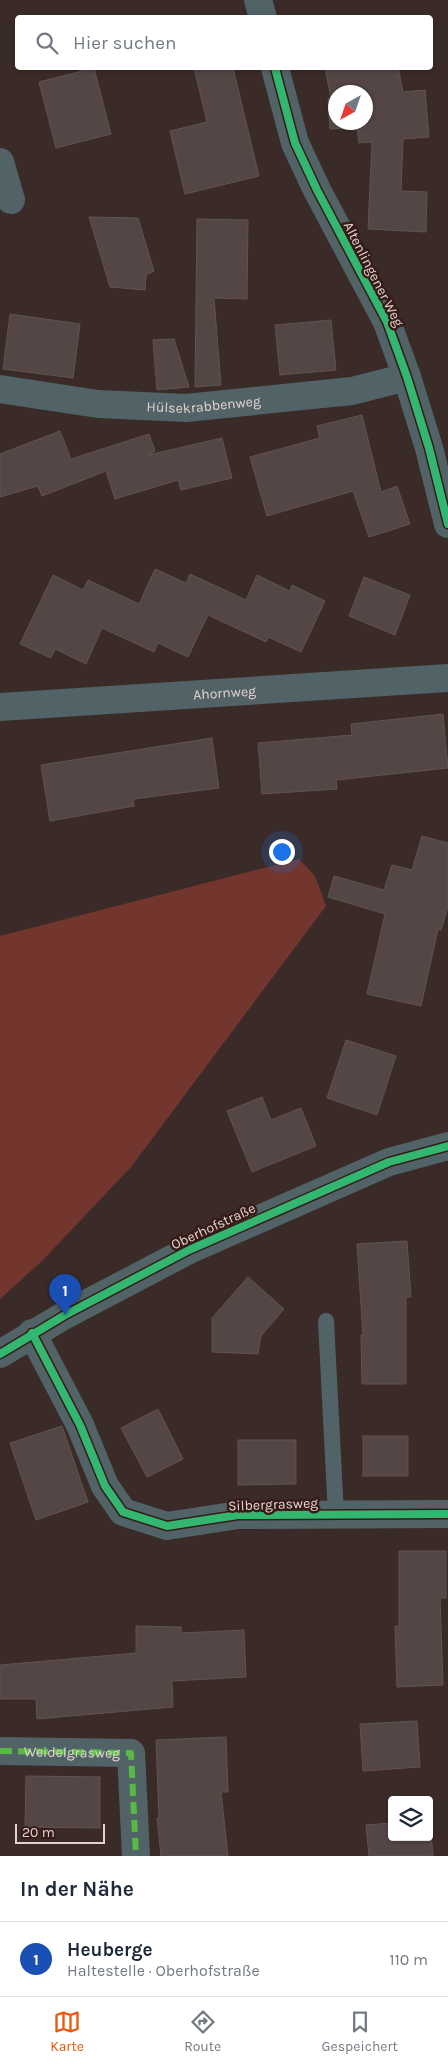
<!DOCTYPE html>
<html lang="de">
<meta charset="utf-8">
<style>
:root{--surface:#fff;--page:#f2f2f3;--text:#1f2937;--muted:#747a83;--line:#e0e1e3;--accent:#ea580c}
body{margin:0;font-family:Karla,sans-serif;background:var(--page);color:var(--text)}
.controls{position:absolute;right:15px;bottom:15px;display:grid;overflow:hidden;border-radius:5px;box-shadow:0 1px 4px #0004}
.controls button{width:45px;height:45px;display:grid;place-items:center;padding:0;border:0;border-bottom:1px solid var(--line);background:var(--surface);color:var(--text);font:25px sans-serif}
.compass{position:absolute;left:328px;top:85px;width:45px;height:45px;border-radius:50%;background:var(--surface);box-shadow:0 1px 4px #0004;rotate:220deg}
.scale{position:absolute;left:15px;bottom:12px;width:90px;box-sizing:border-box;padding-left:5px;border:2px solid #e5d2cf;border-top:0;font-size:14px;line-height:18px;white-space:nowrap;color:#e5d2cf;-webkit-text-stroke:4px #361c18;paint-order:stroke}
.you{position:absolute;left:281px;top:851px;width:18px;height:18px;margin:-12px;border:4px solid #fff;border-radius:50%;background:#1a73e8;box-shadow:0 0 0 8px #1a73e833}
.badge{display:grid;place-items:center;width:32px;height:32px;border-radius:50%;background:var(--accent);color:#fff;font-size:16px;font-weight:700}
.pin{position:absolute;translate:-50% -41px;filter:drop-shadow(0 1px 2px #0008)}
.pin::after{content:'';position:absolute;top:26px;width:18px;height:15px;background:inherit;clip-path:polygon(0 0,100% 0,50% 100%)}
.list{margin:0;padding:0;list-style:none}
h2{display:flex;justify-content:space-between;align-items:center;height:65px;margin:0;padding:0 20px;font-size:21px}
h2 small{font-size:16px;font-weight:400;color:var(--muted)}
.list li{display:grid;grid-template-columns:32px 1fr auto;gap:15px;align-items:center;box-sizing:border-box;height:75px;padding:0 20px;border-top:1px solid var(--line)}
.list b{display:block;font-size:19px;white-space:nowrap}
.list p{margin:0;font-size:16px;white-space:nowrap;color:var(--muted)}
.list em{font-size:16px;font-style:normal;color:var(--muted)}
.icon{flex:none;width:28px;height:28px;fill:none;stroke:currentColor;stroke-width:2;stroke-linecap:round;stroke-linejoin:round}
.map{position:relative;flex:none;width:448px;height:1856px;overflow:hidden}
.search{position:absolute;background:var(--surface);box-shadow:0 1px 4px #0004;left:15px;right:15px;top:15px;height:55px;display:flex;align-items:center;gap:12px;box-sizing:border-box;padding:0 18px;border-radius:5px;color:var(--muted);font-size:19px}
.sheet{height:140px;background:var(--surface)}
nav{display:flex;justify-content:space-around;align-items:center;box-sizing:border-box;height:70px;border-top:1px solid var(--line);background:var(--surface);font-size:14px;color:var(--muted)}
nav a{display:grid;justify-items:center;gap:2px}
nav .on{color:var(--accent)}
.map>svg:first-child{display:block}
.green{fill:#72362e}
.building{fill:#544644;stroke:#605351;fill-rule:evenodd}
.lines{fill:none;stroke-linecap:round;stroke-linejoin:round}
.lane{stroke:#526367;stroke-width:16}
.street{stroke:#526367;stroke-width:28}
.quiet{stroke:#58b947;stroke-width:6;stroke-dasharray:12 6;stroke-linecap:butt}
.cycleway-casing{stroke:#361c18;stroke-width:11}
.cycleway{stroke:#33b770;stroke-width:8}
.labels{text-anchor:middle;stroke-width:5;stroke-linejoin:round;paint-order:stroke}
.street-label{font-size:14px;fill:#e5d2cf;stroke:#361c18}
</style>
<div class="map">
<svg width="448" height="1856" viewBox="0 0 448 1856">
<rect width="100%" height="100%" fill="#3a2b28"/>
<path class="green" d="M299,859L315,876L326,906L131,1167L43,1260L0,1299V936Z"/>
<g class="building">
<path d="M94,68L111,134L56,148L39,82Z"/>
<path d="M194,68H233L259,176L185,194L170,131L207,122Z"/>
<path d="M325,68H398L403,92L425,90L429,137L403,139L401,191L427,192L426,232L368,229L372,142L359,143L357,127L330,129L328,99L331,98ZM336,92H366V122H336Z"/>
<path d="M89,217L138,218L154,271L146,275L145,290L110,287Z"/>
<path d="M197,219L248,220L247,299L214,298L221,385L195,387Z"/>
<path d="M10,314L80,324L73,378L3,369Z"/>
<path d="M331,320L336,370L280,375L275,325Z"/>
<path d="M174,339L189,387L157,390L153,340Z"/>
<path d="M362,415L381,492L397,486L410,524L369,537L353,491L267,516L250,457L320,438L317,426Z"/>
<path d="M60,431L71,459L149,434L155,451L148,455L222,438L232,478L181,490L178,480L115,499L106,471L42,496L38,486L0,497V454Z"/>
<path d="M155,569L186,583L190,574L246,600L257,575L290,591L292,585L325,601L301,652L268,637L266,642L208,615L188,657L158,643L154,652L102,628L86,664L55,649L51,658L20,644L53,575L83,590L88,580L139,604Z"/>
<path d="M364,577L410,595L395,635L349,616Z"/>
<path d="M443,714L448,768L336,780L337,789L262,794L258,743L352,735L351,724Z"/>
<path d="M212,738L219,788L133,799L134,806L50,821L41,765Z"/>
<path d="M422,836L448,843V907L441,930L438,929L421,1006L367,994L385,914L328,897L334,876L384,890L392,865L412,870Z"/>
<path d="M346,1040L396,1056L377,1115L327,1098Z"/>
<path d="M262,1097L271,1120L301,1108L316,1146L252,1172L227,1111Z"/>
<path d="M407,1241L411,1297H406V1384H362L361,1335H363L357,1244Z"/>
<path d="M248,1277L284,1309L261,1336L258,1354L212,1352V1318Z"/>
<path d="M158,1409L183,1459L147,1477L121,1428Z"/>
<path d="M62,1426L88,1502L36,1520L10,1443Z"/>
<rect x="363" y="1436" width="45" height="40"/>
<path d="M238,1440H296V1484L238,1485Z"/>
<path d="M399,1551H446V1598H440L443,1685L397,1687L395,1626H399Z"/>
<path d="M136,1626L181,1627V1633L244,1630L246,1677L172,1681L173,1707L37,1719L36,1699H0V1665L136,1653Z"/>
<path d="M417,1721L420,1767L363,1771L360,1724Z"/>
<path d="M226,1737L228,1792H221L228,1856H161L157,1818H159L156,1740Z"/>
<path d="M26,1776L100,1777V1828L25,1827Z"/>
<path d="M430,1820L433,1856H369L366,1825L392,1823V1837H429Z"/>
</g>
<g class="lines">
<path class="lane" d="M326,1321L336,1515"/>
<g class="street">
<path d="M258,0L263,18"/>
<path d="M275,68L295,143L317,190L387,322L407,377L429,448L448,524"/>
<path d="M0,162L11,200"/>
<path id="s1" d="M0,389L98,404L186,408L352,391L407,377"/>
<path id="s2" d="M0,707L448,678"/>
<path d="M32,1333L80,1425L105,1486L123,1512L167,1526L238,1515L448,1514"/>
<path d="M0,1354L65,1315L189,1250L389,1162L448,1146"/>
<path id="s3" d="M0,1751L131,1753L136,1856"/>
</g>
<path class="quiet" d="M0,1751L131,1753L136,1856"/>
<g class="cycleway-casing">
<g id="cycleway">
<path d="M275,68L295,143L317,190L387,322L407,377L429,448L448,524"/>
<path d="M32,1333L80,1425L105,1486L123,1512L167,1526L238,1515L448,1514"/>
<path d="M0,1354L65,1315L189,1250L389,1162L448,1146"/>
</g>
</g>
<use href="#cycleway" class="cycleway"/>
</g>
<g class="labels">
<g class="street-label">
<text transform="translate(374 274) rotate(63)" y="5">Altenlingener Weg</text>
<text dy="5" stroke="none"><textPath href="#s1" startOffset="205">Hülsekrabbenweg</textPath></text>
<text dy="5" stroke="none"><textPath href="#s2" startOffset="225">Ahornweg</textPath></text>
<text transform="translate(213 1226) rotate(-25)" y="5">Oberhofstraße</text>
<text transform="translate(273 1504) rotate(-2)" y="5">Silbergrasweg</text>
<text dy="5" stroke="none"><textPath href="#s3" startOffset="72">Weidelgrasweg</textPath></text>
</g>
</g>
</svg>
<div class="controls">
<button><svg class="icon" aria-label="layers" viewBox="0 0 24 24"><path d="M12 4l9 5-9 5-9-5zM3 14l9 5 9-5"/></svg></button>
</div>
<svg class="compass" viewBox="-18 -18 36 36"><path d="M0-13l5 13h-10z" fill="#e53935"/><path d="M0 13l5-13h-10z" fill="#747a83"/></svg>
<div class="scale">20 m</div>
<div class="you"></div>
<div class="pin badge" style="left:65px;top:1315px;background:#1a4fb4">1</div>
<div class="search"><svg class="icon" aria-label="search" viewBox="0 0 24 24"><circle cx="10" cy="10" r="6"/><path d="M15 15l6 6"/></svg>Hier suchen</div>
</div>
<section class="sheet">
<h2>In der Nähe<small></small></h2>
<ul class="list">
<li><span class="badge" style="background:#1a4fb4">1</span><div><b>Heuberge</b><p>Haltestelle · Oberhofstraße</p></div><em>110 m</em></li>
</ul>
</section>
<nav>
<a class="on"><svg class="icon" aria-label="map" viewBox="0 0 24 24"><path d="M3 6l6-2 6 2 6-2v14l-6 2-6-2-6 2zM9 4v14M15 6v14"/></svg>Karte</a>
<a><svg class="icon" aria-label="directions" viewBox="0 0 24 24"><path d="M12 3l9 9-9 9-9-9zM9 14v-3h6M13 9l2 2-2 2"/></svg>Route</a>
<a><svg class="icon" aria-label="saved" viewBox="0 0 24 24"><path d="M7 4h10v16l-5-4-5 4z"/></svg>Gespeichert</a>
</nav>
